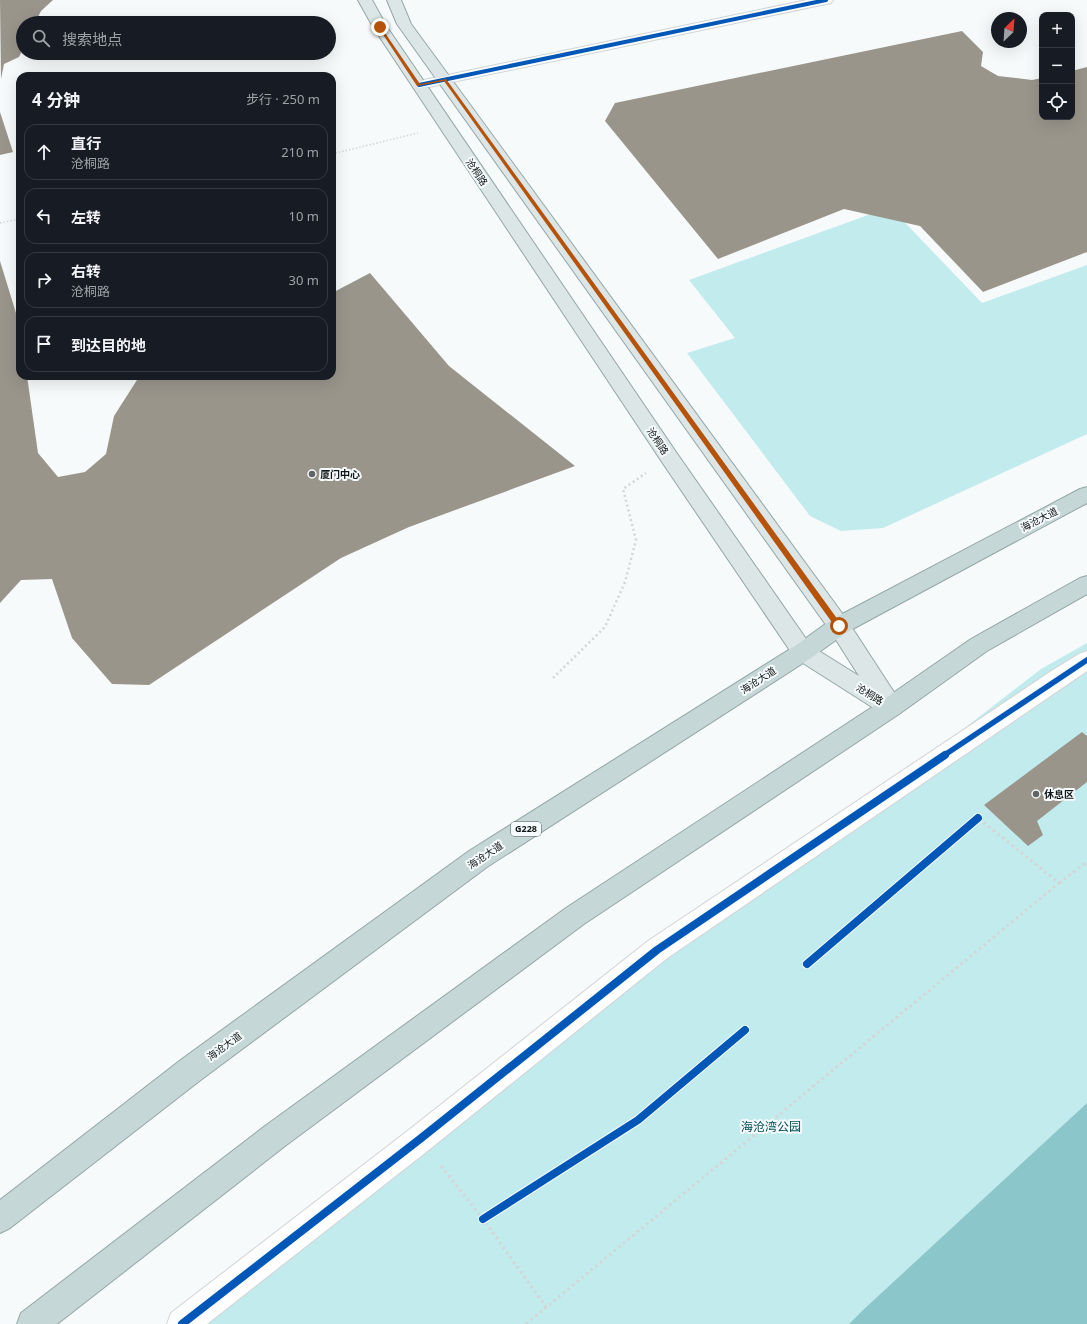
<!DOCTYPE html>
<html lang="zh">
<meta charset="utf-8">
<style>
:root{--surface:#171b24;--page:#242831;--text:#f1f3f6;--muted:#9ea1a6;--line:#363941}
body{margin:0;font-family:"Noto Sans","Noto Sans SC",sans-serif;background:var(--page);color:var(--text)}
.controls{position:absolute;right:12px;top:12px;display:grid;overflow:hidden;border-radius:8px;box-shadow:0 4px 16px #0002}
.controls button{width:36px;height:36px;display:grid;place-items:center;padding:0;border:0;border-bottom:1px solid var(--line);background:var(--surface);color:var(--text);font:20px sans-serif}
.compass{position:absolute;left:991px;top:12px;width:36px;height:36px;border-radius:50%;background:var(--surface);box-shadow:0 4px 16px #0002;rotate:25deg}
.stop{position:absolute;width:12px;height:12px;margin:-9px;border:3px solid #b45309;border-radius:50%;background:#fff}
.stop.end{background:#b45309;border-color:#fff;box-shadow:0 1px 4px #0008}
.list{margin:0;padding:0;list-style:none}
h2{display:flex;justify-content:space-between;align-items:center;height:52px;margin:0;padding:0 16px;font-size:17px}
h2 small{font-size:13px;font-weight:400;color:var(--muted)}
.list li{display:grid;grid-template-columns:26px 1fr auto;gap:12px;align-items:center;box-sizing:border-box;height:56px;margin:0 8px 8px;padding:0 8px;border:1px solid var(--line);border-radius:12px}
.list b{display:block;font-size:15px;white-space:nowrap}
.list p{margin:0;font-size:13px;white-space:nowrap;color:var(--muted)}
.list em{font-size:13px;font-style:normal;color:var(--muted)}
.icon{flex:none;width:22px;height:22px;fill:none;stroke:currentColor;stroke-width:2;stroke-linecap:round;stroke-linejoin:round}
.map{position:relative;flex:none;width:1087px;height:1324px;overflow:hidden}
.search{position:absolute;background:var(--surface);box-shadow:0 4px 16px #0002;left:16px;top:16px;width:320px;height:44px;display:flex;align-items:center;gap:10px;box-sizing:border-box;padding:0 14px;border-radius:22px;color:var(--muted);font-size:15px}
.panel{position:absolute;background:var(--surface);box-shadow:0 4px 16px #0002;left:16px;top:72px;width:320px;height:308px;border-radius:12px}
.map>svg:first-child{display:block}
.green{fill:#c2ebee}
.water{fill:#8ac6ca}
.building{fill:#9a958b}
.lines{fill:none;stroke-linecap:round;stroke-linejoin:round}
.minor-casing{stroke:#d1d4d5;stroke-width:2}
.major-casing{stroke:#94a6a7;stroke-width:2}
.highway-casing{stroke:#94a6a7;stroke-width:2}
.path-far2{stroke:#d4d5d5;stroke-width:1.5;stroke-dasharray:1.5 2;stroke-linecap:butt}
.path-far1{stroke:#d4d5d5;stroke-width:2.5;stroke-dasharray:2 3;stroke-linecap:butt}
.path{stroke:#d4d5d5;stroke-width:3;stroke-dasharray:2.5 3.5;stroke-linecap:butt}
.minor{fill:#fefefe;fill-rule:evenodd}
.major{fill:#dce6e7;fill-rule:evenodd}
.highway{fill:#c6d7d8;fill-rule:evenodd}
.cycleway-far2-casing{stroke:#f5fbfc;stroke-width:5.5}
.cycleway-far1-casing{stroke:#f5fbfc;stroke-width:8}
.cycleway-casing{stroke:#f5fbfc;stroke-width:10}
.cycleway-far2{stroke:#0057b8;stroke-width:4}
.cycleway-far1{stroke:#0057b8;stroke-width:5.5}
.cycleway{stroke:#0057b8;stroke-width:8}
.route{fill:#b45309}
.poi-dot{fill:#626566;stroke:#f5fbfc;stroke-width:1.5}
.labels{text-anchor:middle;stroke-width:4;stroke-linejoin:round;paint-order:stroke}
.shield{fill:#f5fbfc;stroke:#565a5a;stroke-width:1}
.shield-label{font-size:9px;font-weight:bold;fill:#121515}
.street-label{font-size:10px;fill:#121515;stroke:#f5fbfc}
.poi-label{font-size:10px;font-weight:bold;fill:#121515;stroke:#f5fbfc;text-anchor:start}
.near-park-label{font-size:12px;fill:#004e52;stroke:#f5fbfc}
</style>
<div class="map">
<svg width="1087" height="1324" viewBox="0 0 1087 1324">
<rect width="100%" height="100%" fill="#f6fafb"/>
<g class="green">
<path d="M890,207L982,303L1087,265V434L883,528L841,531L810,516L687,353L735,338L689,280Z"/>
<path d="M1087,643V1103L864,1309L849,1324H203L570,1034L1041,669Z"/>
</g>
<path class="water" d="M1087,1103V1324H849L864,1309Z"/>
<g class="building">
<path d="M0,0H53L41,11L35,23H23V49L19,57L4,64L1,79Z"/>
<path d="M962,31L983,52L981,66L998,76L1032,80L1042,78V117H1072V71L1087,67V252L983,292L920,226L844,209L718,259L605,121L615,103Z"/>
<path d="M0,112L13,152L0,155Z"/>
<path d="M0,261L20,326V376H27L38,453L58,477L85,472L106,454L114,416L137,380L142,376H332V293L370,273L449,366L575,466L409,527L341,558L149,685L112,684L72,638L52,579L21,580L0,603Z"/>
<path d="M1082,732L1087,736V782L1037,821L1043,835L1028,846L984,805Z"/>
</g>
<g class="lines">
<g class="minor-casing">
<g id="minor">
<path d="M807,0H833L831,3L826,4L419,89L414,88L412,85L414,82L419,81Z"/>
<path d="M1087,651V671L666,959L430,1149L207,1324H167L171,1313L410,1129L648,941L1053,670L1079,654Z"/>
</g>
</g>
<g class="major-casing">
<path id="major" d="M358,0H372L387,27L676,452L811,646L859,676L831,632L397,24L387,0H401L411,24L847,620L899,700L902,707L899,714L891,716L883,714L795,658L662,462L373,27Z"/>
</g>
<g class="highway-casing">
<g id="highway">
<path d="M1087,487V503L847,632L811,658L487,867L202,1079L10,1228L0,1233V1200L182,1059L469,851L795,646L831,620L1080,489Z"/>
<path d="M1087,576V594L987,651L899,714L584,924L285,1146L57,1324H17L21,1313L265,1126L566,908L883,700L971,639L1080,578Z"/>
</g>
</g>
<g class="path-far2">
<path d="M332,154L418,133"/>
<path d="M0,223L20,219"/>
</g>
<path class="path-far1" d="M553,678L605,627L625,582L636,540L623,489L646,473"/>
<g class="path">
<path d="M1059,883L1087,862"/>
<path d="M441,1166L483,1219L546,1307"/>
<path d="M526,1324L1059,883L978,818"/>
</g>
<use href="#minor" class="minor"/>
<use href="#major" class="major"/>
<use href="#highway" class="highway"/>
<g class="cycleway-far2-casing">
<path id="cycleway-far2" d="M419,85L826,0"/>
</g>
<g class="cycleway-far1-casing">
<path id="cycleway-far1" d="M943,756L1087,660"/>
</g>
<g class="cycleway-casing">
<g id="cycleway">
<path d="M807,964L978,818"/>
<path d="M483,1219L638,1120L745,1030"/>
<path d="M182,1324L420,1139L657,950L945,755"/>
</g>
</g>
<use href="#cycleway-far2" class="cycleway-far2"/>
<use href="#cycleway-far1" class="cycleway-far1"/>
<use href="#cycleway" class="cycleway"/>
</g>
<path class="route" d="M378,27H381L420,84L446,79L841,624V628H836L444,81L417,86Z"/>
<g class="poi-dot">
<circle cx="312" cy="474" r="4"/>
<circle cx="1036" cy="794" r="4"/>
</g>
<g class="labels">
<rect class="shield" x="511" y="822" width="30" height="14" rx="3"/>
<g class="shield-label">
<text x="526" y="832">G228</text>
</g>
<g class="street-label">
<text transform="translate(477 172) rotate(56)" y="4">沧桐路</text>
<text transform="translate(658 441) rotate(56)" y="4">沧桐路</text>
<text transform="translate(1039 519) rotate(-27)" y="4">海沧大道</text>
<text transform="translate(758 680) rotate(-33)" y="4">海沧大道</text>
<text transform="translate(870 694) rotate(32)" y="4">沧桐路</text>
<text transform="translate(485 855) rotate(-34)" y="4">海沧大道</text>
<text transform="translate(224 1046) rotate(-36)" y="4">海沧大道</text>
</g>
<g class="poi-label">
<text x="320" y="478">厦门中心</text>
<text x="1044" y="798">休息区</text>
</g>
<g class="near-park-label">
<text x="771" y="1131">海沧湾公园</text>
</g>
</g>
</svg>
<div class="controls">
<button>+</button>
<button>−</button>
<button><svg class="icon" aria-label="locate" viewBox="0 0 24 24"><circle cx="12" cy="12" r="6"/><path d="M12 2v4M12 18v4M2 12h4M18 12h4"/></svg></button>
</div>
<svg class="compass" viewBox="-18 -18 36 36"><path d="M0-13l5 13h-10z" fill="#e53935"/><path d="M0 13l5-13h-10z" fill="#9ea1a6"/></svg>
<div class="stop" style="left:839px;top:626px"></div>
<div class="stop end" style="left:380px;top:27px"></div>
<div class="search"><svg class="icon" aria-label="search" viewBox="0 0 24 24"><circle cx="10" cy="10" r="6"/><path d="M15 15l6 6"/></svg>搜索地点</div>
<section class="panel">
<h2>4 分钟<small>步行 · 250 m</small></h2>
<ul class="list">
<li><svg class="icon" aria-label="ahead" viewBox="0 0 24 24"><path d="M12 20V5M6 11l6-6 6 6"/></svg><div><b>直行</b><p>沧桐路</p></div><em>210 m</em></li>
<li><svg class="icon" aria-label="left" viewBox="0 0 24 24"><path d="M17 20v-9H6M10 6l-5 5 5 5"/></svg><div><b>左转</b></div><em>10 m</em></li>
<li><svg class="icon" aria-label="right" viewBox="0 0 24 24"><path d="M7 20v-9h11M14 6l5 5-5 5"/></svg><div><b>右转</b><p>沧桐路</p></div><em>30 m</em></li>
<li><svg class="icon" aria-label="arrive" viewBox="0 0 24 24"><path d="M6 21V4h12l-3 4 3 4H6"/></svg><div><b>到达目的地</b></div></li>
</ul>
</section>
</div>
